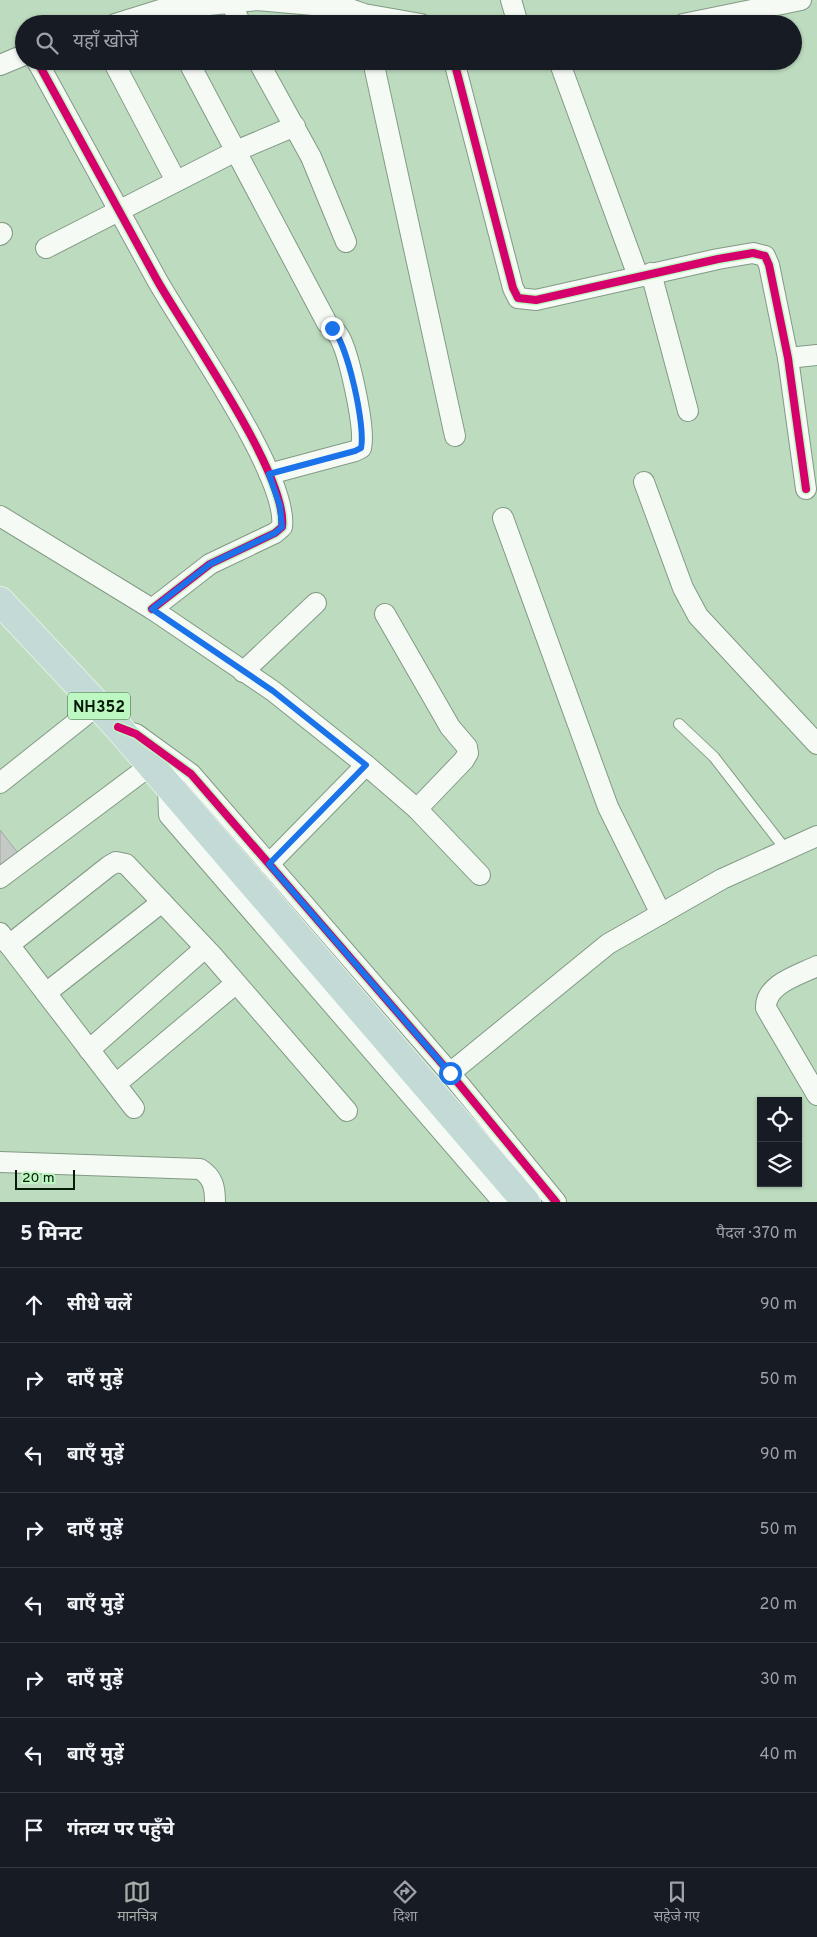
<!DOCTYPE html>
<html lang="hi">
<meta charset="utf-8">
<style>
:root{--surface:#171b24;--page:#20242c;--text:#f1f3f6;--muted:#9ea1a6;--line:#363941;--accent:#a4b0a8}
body{margin:0;font-family:Overpass,"Noto Sans Devanagari",sans-serif;background:var(--page);color:var(--text)}
.controls{position:absolute;right:15px;bottom:15px;display:grid;overflow:hidden;border-radius:0px;box-shadow:0 1px 4px #0004}
.controls button{width:45px;height:45px;display:grid;place-items:center;padding:0;border:0;border-bottom:1px solid var(--line);background:var(--surface);color:var(--text);font:25px sans-serif}
.scale{position:absolute;left:15px;bottom:12px;width:60px;box-sizing:border-box;padding-left:5px;border:2px solid #061b08;border-top:0;font-size:14px;line-height:18px;white-space:nowrap;color:#061b08;-webkit-text-stroke:4px #bdf7c1;paint-order:stroke}
.stop{position:absolute;width:15px;height:15px;margin:-11px;border:4px solid #1a73e8;border-radius:50%;background:#fff}
.stop.end{background:#1a73e8;border-color:#fff;box-shadow:0 1px 5px #0008}
.list{margin:0;padding:0;list-style:none}
h2{display:flex;justify-content:space-between;align-items:center;height:65px;margin:0;padding:0 20px;font-size:21px}
h2 small{font-size:16px;font-weight:400;color:var(--muted)}
.list li{display:grid;grid-template-columns:32px 1fr auto;gap:15px;align-items:center;box-sizing:border-box;height:75px;padding:0 20px;border-top:1px solid var(--line)}
.list b{display:block;font-size:19px;white-space:nowrap}
.list em{font-size:16px;font-style:normal;color:var(--muted)}
.icon{flex:none;width:28px;height:28px;fill:none;stroke:currentColor;stroke-width:2;stroke-linecap:round;stroke-linejoin:round}
.map{position:relative;flex:none;width:817px;height:1202px;overflow:hidden}
.search{position:absolute;background:var(--surface);box-shadow:0 1px 4px #0004;left:15px;right:15px;top:15px;height:55px;display:flex;align-items:center;gap:12px;box-sizing:border-box;padding:0 18px;border-radius:28px;color:var(--muted);font-size:19px}
.sheet{height:665px;background:var(--surface)}
nav{display:flex;justify-content:space-around;align-items:center;box-sizing:border-box;height:70px;border-top:1px solid var(--line);background:var(--surface);font-size:14px;color:var(--muted)}
nav a{display:grid;justify-items:center;gap:2px}
nav .on{color:var(--accent)}
.map>svg:first-child{display:block}
.building{fill:#c5c9c6;stroke:#a3a7a4}
.lines{fill:none;stroke-linecap:round;stroke-linejoin:round}
.service-casing{stroke:#829a84;stroke-width:12}
.minor-casing{stroke:#829a84;stroke-width:22}
.trunk-casing{stroke:#e1efe2;stroke-width:30}
.service{stroke:#f5faf5;stroke-width:10}
.minor{stroke:#f5faf5;stroke-width:20}
.trunk{stroke:#c3dad7;stroke-width:28}
.cycleway-casing{stroke:#bdf7c1;stroke-width:11}
.cycleway{stroke:#d6006c;stroke-width:8}
.route{stroke:#1a73e8;stroke-width:6}
.labels{text-anchor:middle;stroke-width:4;stroke-linejoin:round;paint-order:stroke}
.shield{fill:#bdf7c1;stroke:#3d5d40;stroke-width:1}
.shield-label{font-size:16px;font-weight:bold;fill:#061b08}
</style>
<div class="map">
<svg width="817" height="1202" viewBox="0 0 817 1202">
<rect width="100%" height="100%" fill="#bddcbf"/>
<path class="building" d="M0,830L21,857L0,870Z"/>
<g class="lines">
<g class="service-casing">
<path id="service" d="M679,724L714,757L786,850"/>
</g>
<g class="minor-casing">
<g id="minor">
<path d="M511,0L518,24"/>
<path d="M231,3L241,24"/>
<path d="M115,24L160,10L257,0L347,8L364,14L421,24"/>
<path d="M683,24L801,0"/>
<path d="M37,61C77,134 117,207 157,280C185,330 289,476 282,527L275,533L210,564L152,609"/>
<path d="M113,61L176,181"/>
<path d="M188,61L327,323C332,328 337,332 340,338C349,355 366,429 361,448L355,451L269,474"/>
<path d="M258,61L311,157L346,242"/>
<path d="M373,61L455,436"/>
<path d="M454,61L513,288L518,298L536,300L718,259L753,253L765,256L769,265L788,358L806,489"/>
<path d="M559,61L638,276"/>
<path d="M0,65L24,55"/>
<path d="M0,235L2,233"/>
<path d="M46,248L236,151L295,126"/>
<path d="M651,273L688,411"/>
<path d="M788,358L817,355"/>
<path d="M644,482L683,588L698,616L817,744"/>
<path d="M0,516L152,609L273,691L366,765L417,809L480,875"/>
<path d="M503,518L608,807L661,914"/>
<path d="M385,614L450,727L467,747L468,753L464,760L417,809"/>
<path d="M243,672L316,603"/>
<path d="M129,732L136,734L191,774L450,1073L556,1202"/>
<path d="M0,783L98,705"/>
<path d="M168,785L169,815L503,1202"/>
<path d="M269,864L366,765"/>
<path d="M0,878L151,765"/>
<path d="M0,933L134,1108"/>
<path d="M9,945L109,866L116,862L126,864L212,955L347,1111"/>
<path d="M817,966C799,975 765,984 766,1008L817,1095"/>
<path d="M46,993L162,902"/>
<path d="M89,1050L205,948"/>
<path d="M450,1073L608,944L722,879L817,836"/>
<path d="M116,1084L235,984"/>
<path d="M0,1162L200,1169C213,1177 215,1187 215,1202"/>
</g>
</g>
<g class="trunk-casing">
<path id="trunk" d="M0,601L118,727L526,1202"/>
</g>
<use href="#service" class="service"/>
<use href="#minor" class="minor"/>
<use href="#trunk" class="trunk"/>
<g class="cycleway-casing">
<g id="cycleway">
<path d="M37,61C77,134 117,207 157,280C185,330 289,476 282,527L275,533L210,564L152,609"/>
<path d="M454,61L513,288L518,298L536,300L718,259L753,253L765,256L769,265L788,358L806,489"/>
<path d="M118,727L136,734L191,774L450,1073L556,1202"/>
</g>
</g>
<use href="#cycleway" class="cycleway"/>
</g>
<g class="lines">
<path class="route" d="M332,328C347,342 366,427 361,448L355,451L269,474L280,506L282,527L275,533L210,564L152,609L273,691L366,765L269,864L450,1073"/>
</g>
<g class="labels">
<rect class="shield" x="68" y="692.5" width="62" height="27" rx="4"/>
<g class="shield-label">
<text x="99" y="712">NH352</text>
</g>
</g>
</svg>
<div class="controls">
<button><svg class="icon" aria-label="locate" viewBox="0 0 24 24"><circle cx="12" cy="12" r="6"/><path d="M12 2v4M12 18v4M2 12h4M18 12h4"/></svg></button>
<button><svg class="icon" aria-label="layers" viewBox="0 0 24 24"><path d="M12 4l9 5-9 5-9-5zM3 14l9 5 9-5"/></svg></button>
</div>
<div class="scale">20 m</div>
<div class="stop" style="left:450px;top:1073px"></div>
<div class="stop end" style="left:332px;top:328px"></div>
<div class="search"><svg class="icon" aria-label="search" viewBox="0 0 24 24"><circle cx="10" cy="10" r="6"/><path d="M15 15l6 6"/></svg>यहाँ खोजें</div>
</div>
<section class="sheet">
<h2>5 मिनट<small>पैदल · 370 m</small></h2>
<ul class="list">
<li><svg class="icon" aria-label="ahead" viewBox="0 0 24 24"><path d="M12 20V5M6 11l6-6 6 6"/></svg><div><b>सीधे चलें</b></div><em>90 m</em></li>
<li><svg class="icon" aria-label="right" viewBox="0 0 24 24"><path d="M7 20v-9h11M14 6l5 5-5 5"/></svg><div><b>दाएँ मुड़ें</b></div><em>50 m</em></li>
<li><svg class="icon" aria-label="left" viewBox="0 0 24 24"><path d="M17 20v-9H6M10 6l-5 5 5 5"/></svg><div><b>बाएँ मुड़ें</b></div><em>90 m</em></li>
<li><svg class="icon" aria-label="right" viewBox="0 0 24 24"><path d="M7 20v-9h11M14 6l5 5-5 5"/></svg><div><b>दाएँ मुड़ें</b></div><em>50 m</em></li>
<li><svg class="icon" aria-label="left" viewBox="0 0 24 24"><path d="M17 20v-9H6M10 6l-5 5 5 5"/></svg><div><b>बाएँ मुड़ें</b></div><em>20 m</em></li>
<li><svg class="icon" aria-label="right" viewBox="0 0 24 24"><path d="M7 20v-9h11M14 6l5 5-5 5"/></svg><div><b>दाएँ मुड़ें</b></div><em>30 m</em></li>
<li><svg class="icon" aria-label="left" viewBox="0 0 24 24"><path d="M17 20v-9H6M10 6l-5 5 5 5"/></svg><div><b>बाएँ मुड़ें</b></div><em>40 m</em></li>
<li><svg class="icon" aria-label="arrive" viewBox="0 0 24 24"><path d="M6 21V4h12l-3 4 3 4H6"/></svg><div><b>गंतव्य पर पहुँचे</b></div></li>
</ul>
</section>
<nav>
<a class="on"><svg class="icon" aria-label="map" viewBox="0 0 24 24"><path d="M3 6l6-2 6 2 6-2v14l-6 2-6-2-6 2zM9 4v14M15 6v14"/></svg>मानचित्र</a>
<a><svg class="icon" aria-label="directions" viewBox="0 0 24 24"><path d="M12 3l9 9-9 9-9-9zM9 14v-3h6M13 9l2 2-2 2"/></svg>दिशा</a>
<a><svg class="icon" aria-label="saved" viewBox="0 0 24 24"><path d="M7 4h10v16l-5-4-5 4z"/></svg>सहेजे गए</a>
</nav>
